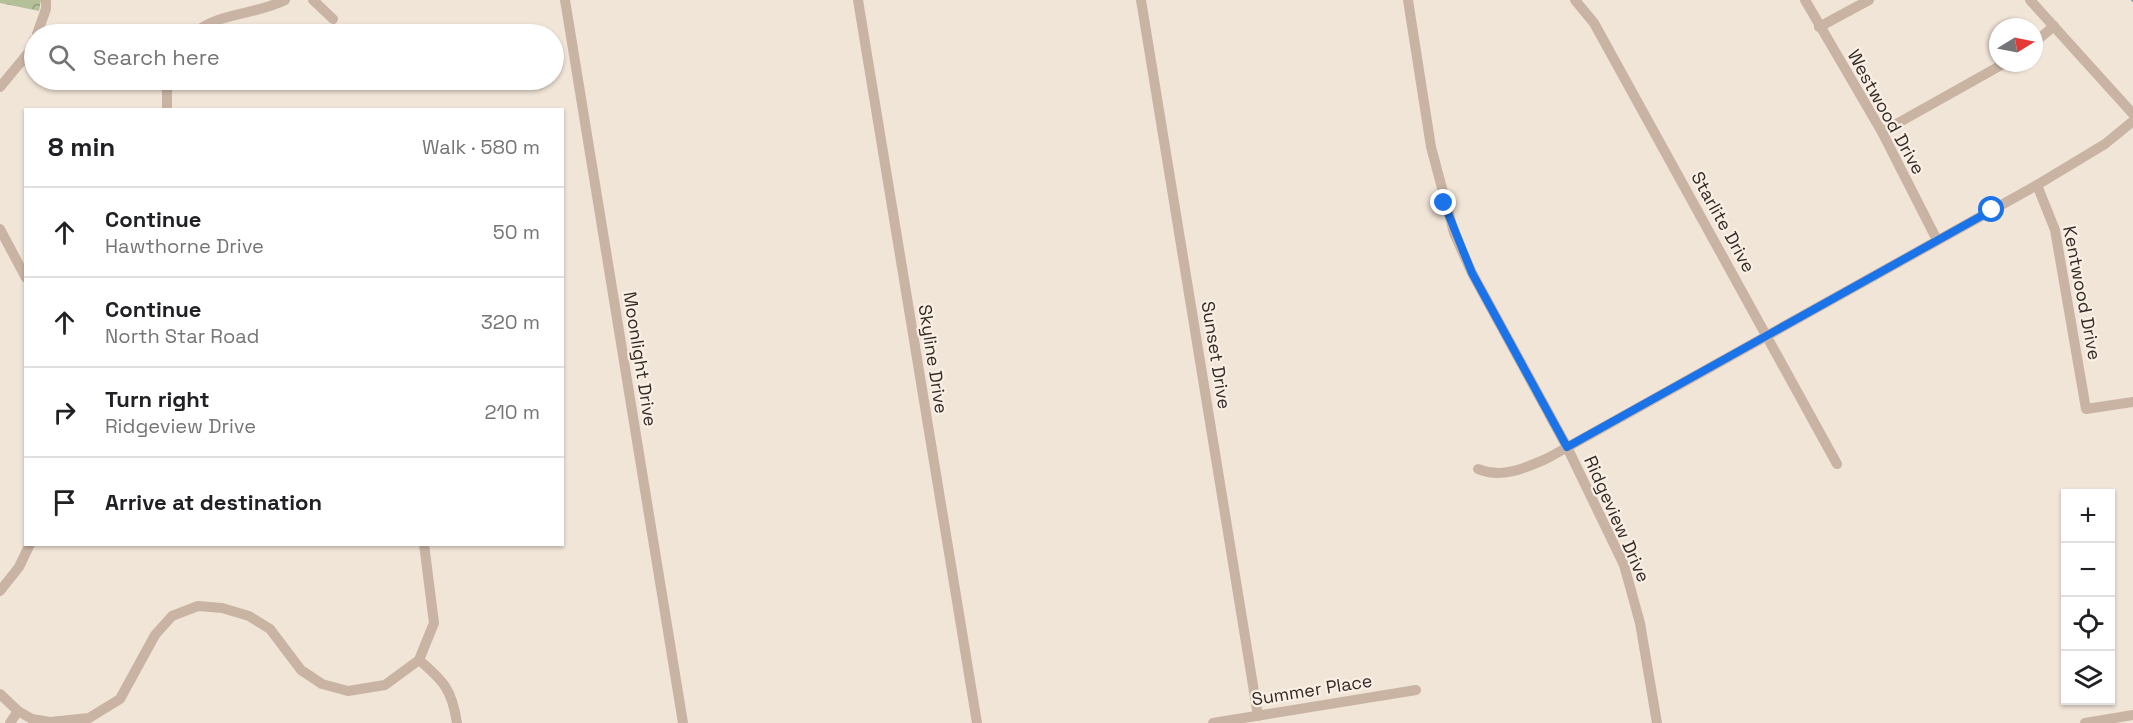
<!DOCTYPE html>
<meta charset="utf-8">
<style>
:root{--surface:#fff;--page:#f2f2f2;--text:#202124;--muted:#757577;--line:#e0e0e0}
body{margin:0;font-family:"Space Grotesk",sans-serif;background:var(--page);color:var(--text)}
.controls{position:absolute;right:18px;bottom:18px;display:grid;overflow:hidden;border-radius:0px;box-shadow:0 2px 4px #0004}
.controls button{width:54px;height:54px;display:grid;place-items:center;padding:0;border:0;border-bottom:2px solid var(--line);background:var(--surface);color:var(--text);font:30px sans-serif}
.compass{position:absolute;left:1989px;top:18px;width:54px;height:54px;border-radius:50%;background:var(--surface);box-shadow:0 2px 4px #0004;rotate:80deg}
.stop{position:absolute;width:18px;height:18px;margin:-14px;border:4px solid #1a73e8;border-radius:50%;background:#fff}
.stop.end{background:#1a73e8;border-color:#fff;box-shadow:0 2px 6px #0008}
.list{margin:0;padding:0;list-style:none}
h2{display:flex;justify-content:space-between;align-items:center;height:78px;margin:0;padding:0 24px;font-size:26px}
h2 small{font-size:20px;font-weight:400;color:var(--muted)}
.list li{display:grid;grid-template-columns:39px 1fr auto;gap:18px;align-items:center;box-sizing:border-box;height:90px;padding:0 24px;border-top:2px solid var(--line)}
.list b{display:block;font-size:22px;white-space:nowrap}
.list p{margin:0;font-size:20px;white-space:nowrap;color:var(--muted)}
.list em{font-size:20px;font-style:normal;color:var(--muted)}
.icon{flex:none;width:33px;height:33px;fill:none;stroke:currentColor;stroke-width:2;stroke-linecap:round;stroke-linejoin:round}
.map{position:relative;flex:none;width:2133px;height:723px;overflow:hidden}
.search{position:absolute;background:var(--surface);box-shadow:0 2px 4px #0004;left:24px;top:24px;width:540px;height:66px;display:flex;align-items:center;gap:15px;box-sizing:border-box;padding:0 21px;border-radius:33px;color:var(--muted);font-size:22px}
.panel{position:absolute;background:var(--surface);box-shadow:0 2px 4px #0004;left:24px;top:108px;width:540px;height:438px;border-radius:0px}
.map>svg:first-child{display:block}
.forest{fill:url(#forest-crowns)}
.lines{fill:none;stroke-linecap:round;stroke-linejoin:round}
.stream{stroke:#76aeaf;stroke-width:2}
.minor{stroke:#c9b4a4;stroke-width:10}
.route{stroke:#1a73e8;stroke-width:8}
.labels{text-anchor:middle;stroke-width:4.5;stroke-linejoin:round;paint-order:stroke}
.street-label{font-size:18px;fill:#342a26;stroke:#f9efe4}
</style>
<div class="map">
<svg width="2133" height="723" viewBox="0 0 2133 723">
<defs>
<pattern id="forest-crowns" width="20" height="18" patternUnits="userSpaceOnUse" patternTransform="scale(1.5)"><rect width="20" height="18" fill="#b4c098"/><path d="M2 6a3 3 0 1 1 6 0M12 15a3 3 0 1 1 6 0" fill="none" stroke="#939c7c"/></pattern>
</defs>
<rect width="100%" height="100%" fill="#f1e5d8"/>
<path class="forest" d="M0,0H41L39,11L0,3Z"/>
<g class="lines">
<path class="stream" d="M2132,0L2133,1"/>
<g class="minor">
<path d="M313,0L333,19"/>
<path d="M565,0L683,723"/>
<path d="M858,0L977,723"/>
<path d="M1141,0L1258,716"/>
<path d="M1408,0L1431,147L1454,233L1472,273L1567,447L1624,565L1640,623L1657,723"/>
<path d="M1575,0L1594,23L1837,464"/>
<path d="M1805,0L1882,132L1937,240"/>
<path d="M2030,0L2133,114"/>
<path d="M1819,27L1869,0"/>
<path d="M37,34L46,9V0"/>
<path d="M193,34C218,12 256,15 285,0"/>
<path d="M2034,43L2054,26"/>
<path d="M0,87L29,52L34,40"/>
<path d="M167,110V80"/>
<path d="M1882,132L2005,63"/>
<path d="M2037,185L2055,230L2086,409L2133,402"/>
<path d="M0,229L26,278"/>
<path d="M1478,469C1503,479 1525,468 1548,458L2037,185L2105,144L2133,121"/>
<path d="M0,591L19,567L30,544"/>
<path d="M419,660C444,681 452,690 457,723"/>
<path d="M0,694L18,711L32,719L50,722L89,718L120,699L155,635L172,616L198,606L222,608L249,616L270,629L301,670L322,684L348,691L385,685L419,660L434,623L424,544"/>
<path d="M10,723L18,711"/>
<path d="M1213,723L1416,690"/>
<path d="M2085,723L2133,715"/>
</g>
</g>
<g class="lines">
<path class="route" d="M1444,203L1472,273L1567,447L1992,210"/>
</g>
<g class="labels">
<g class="street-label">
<text transform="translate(1886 112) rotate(61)" y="6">Westwood Drive</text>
<text transform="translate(1723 222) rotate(61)" y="6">Starlite Drive</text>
<text transform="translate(2082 293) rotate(79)" y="6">Kentwood Drive</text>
<text transform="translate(1216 355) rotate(81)" y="6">Sunset Drive</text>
<text transform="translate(640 359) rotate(81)" y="6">Moonlight Drive</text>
<text transform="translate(933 359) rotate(81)" y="6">Skyline Drive</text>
<text transform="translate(1617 519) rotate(66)" y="6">Ridgeview Drive</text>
<text transform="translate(1312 690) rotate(-9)" y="6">Summer Place</text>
</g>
</g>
</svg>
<div class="controls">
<button>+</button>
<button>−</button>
<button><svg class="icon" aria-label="locate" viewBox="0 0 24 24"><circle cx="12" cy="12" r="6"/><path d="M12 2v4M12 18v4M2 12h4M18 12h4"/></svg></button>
<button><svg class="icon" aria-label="layers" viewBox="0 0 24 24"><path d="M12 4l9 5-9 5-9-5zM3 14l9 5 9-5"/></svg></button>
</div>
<svg class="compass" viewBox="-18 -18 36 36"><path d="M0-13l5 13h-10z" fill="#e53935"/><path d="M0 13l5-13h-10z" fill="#757577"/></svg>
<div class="stop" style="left:1992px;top:210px"></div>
<div class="stop end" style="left:1444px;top:203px"></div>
<div class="search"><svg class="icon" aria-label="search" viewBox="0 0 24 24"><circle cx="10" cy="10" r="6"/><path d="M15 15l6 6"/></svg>Search here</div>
<section class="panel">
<h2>8 min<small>Walk · 580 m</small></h2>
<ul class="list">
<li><svg class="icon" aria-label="ahead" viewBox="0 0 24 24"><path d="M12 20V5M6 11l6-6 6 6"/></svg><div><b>Continue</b><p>Hawthorne Drive</p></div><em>50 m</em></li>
<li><svg class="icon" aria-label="ahead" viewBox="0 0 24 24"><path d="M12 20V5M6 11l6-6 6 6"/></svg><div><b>Continue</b><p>North Star Road</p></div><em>320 m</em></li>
<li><svg class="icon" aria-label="right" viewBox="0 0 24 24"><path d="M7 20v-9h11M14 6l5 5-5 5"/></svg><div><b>Turn right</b><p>Ridgeview Drive</p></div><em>210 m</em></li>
<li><svg class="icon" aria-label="arrive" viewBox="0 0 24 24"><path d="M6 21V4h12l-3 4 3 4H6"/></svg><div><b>Arrive at destination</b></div></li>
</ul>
</section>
</div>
